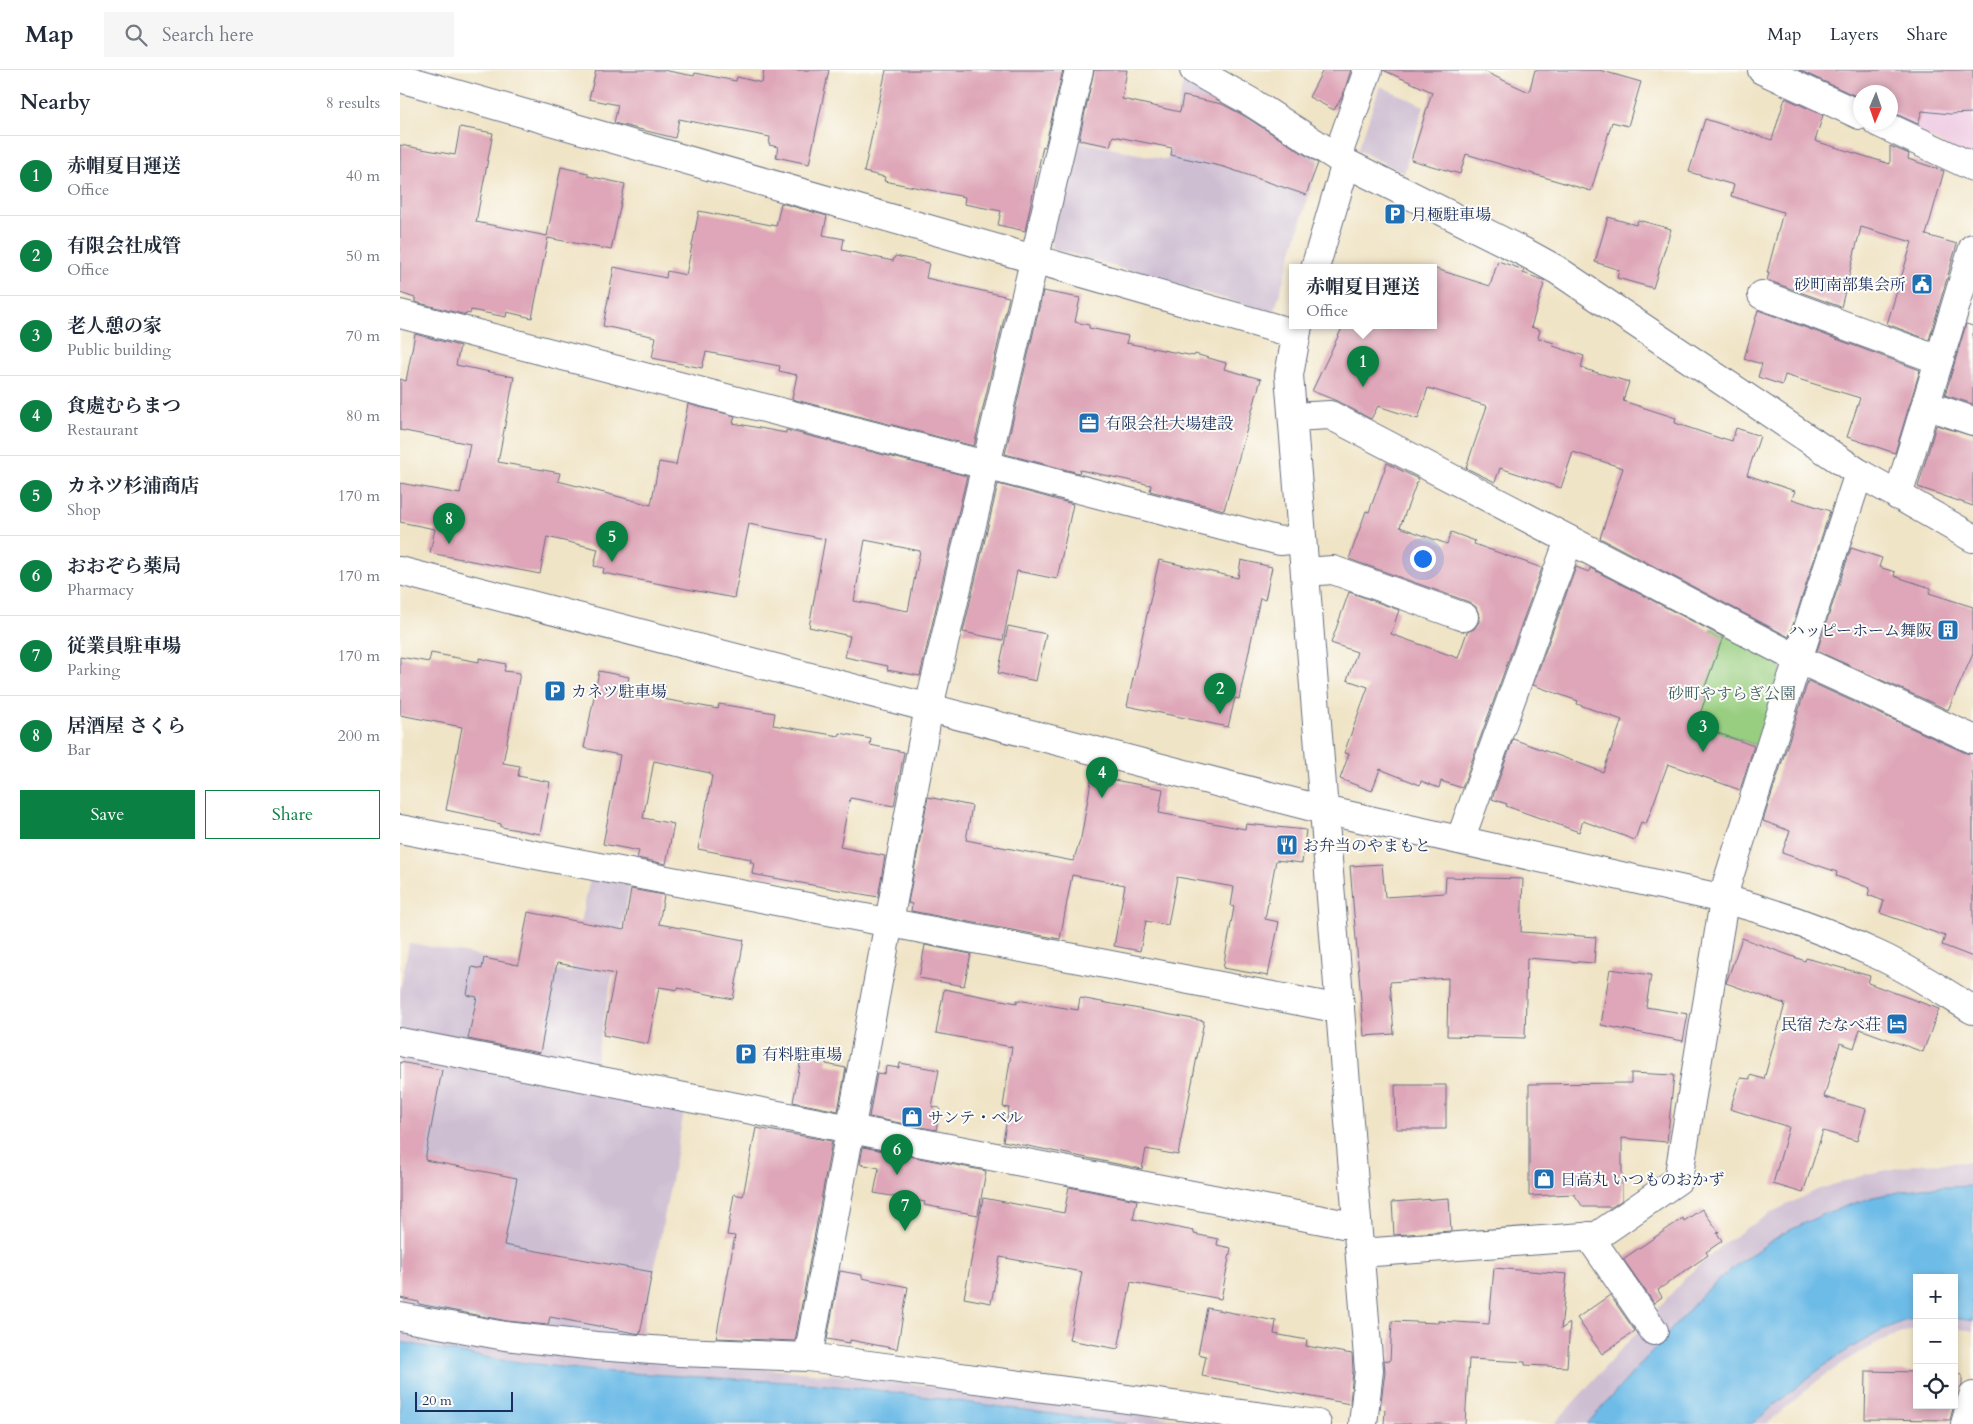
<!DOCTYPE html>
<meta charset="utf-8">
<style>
:root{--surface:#fff;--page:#f6f6f7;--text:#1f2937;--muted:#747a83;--line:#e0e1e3;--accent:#0b8043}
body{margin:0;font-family:Cardo,"Noto Serif JP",serif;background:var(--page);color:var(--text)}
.controls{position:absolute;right:15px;bottom:15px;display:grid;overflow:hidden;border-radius:0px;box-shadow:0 2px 8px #0003}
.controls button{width:45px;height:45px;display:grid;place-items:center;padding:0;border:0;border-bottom:1px solid var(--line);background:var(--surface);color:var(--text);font:25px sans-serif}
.compass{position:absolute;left:1453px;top:15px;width:45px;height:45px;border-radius:50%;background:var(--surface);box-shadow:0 2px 8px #0003;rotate:182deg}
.scale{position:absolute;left:15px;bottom:12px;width:98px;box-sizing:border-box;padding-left:5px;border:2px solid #1b2f5e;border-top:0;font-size:14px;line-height:18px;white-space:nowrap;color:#1b2f5e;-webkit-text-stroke:4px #fdfcf7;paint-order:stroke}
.you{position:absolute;left:1022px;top:488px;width:18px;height:18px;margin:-12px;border:4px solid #fff;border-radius:50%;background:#1a73e8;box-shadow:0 0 0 8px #1a73e833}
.badge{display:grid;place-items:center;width:32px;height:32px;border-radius:50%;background:var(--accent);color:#fff;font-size:16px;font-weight:700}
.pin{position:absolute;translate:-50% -41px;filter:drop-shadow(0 1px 2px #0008)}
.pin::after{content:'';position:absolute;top:26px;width:18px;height:15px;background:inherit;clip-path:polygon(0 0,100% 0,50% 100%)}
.popup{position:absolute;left:889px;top:194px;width:148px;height:65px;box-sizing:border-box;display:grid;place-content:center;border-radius:0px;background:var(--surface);filter:drop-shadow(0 1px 4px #0005);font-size:16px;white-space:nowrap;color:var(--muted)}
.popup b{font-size:19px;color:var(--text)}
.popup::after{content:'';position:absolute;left:50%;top:100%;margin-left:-10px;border:10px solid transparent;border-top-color:var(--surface)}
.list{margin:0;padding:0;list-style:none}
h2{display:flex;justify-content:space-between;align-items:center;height:65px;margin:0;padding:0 20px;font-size:21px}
h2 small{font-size:16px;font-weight:400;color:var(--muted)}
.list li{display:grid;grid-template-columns:32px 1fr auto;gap:15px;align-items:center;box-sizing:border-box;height:80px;padding:0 20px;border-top:1px solid var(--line)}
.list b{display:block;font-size:19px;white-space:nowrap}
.list p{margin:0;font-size:16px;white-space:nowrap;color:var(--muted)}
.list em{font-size:16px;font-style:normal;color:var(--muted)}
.actions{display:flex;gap:10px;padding:15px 20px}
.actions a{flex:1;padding:11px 0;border:1px solid var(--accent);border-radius:0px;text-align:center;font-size:18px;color:var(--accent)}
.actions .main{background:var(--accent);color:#fff}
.icon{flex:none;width:28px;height:28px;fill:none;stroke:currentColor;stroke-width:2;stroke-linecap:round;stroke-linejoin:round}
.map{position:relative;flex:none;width:1573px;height:1354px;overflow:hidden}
header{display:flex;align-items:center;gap:30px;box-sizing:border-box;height:70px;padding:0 25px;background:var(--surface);border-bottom:1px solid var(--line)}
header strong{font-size:24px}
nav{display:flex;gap:28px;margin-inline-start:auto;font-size:18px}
.search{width:350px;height:45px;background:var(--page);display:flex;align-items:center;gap:12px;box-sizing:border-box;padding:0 18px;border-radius:0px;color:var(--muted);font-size:19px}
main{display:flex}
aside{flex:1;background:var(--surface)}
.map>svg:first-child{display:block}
.built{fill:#f0d0e5}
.industrial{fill:#cebed2}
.green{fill:#98ce80;stroke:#5a7e6f}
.water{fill:#6dbbe7;stroke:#4475a2}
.building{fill:#dea6b8;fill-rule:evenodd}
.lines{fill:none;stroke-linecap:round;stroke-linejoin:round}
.minor-casing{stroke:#666e82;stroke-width:30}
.minor{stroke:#fff;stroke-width:28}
.labels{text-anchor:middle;stroke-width:4;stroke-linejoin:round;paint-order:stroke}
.poi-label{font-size:16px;fill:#1b2f5e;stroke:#fdfcf7;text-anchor:start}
.park-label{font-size:16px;fill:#405f68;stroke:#fdfcf7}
</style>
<header>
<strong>Map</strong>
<div class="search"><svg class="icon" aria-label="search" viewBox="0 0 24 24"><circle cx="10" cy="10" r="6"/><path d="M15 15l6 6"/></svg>Search here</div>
<nav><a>Map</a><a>Layers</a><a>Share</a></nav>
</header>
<main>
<aside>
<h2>Nearby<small>8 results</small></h2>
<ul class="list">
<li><span class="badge">1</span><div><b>赤帽夏目運送</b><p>Office</p></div><em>40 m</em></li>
<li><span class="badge">2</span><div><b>有限会社成管</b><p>Office</p></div><em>50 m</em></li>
<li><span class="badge">3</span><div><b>老人憩の家</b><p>Public building</p></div><em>70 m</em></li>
<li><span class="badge">4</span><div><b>食處むらまつ</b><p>Restaurant</p></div><em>80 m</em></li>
<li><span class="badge">5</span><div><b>カネツ杉浦商店</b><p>Shop</p></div><em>170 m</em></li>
<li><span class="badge">6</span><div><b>おおぞら薬局</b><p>Pharmacy</p></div><em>170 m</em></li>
<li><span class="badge">7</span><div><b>従業員駐車場</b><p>Parking</p></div><em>170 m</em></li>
<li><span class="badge">8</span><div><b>居酒屋 さくら</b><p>Bar</p></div><em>200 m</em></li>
</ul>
<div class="actions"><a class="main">Save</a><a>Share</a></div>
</aside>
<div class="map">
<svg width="1573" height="1354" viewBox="0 0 1573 1354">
<rect width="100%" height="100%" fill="#fdfcf7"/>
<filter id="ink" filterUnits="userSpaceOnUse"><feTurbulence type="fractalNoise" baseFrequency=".02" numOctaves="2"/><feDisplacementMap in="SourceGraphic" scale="10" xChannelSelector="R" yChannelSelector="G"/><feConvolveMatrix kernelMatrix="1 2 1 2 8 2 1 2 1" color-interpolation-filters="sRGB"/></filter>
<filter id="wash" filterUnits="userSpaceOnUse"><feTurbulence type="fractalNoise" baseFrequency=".0096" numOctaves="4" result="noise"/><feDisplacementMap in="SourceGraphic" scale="20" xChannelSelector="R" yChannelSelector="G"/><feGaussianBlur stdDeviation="1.12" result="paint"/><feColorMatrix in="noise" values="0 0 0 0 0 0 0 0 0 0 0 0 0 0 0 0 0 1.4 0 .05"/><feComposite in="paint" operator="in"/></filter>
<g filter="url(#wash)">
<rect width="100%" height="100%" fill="#f0e4c6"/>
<path class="built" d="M1392,0H1573V88L1491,50L1490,22H1460V36Z"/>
<g class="industrial">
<path d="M784,7L919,90L874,243L651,178L671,70L767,90Z"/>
<path d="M980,16L1024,36L1004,103L958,80Z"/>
<path d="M190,808L230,815L194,1000L0,962V921L9,873L171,903Z"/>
<path d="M0,982L285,1037L241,1269L154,1263L0,1233Z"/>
<path d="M1573,1092V1116L1521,1118L1473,1127L1426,1143L1382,1164L1341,1191L1304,1223L1187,1354H1154L1287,1206L1326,1172L1370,1143L1417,1120L1467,1104L1518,1094Z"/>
<path d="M1517,1248V1258L1490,1267L1452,1287L1417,1311L1367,1354H1352L1411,1304L1447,1279L1486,1258Z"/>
<path d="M1554,1248L1573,1251V1261L1554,1258Z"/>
<path d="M0,1260L342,1297L470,1308L815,1354H727L405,1313L195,1301L101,1290L9,1274L0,1272Z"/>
</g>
<path class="green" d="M1312,558L1378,592L1381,600L1357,676L1280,648Z"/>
<g class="water">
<path d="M1573,1116V1251L1554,1248V1208H1517V1248C1502,1250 1487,1258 1474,1265C1428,1289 1391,1321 1352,1354H1187L1304,1223L1341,1191L1382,1164L1426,1143L1473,1127L1521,1118Z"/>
<path d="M0,1272L101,1290L195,1301L405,1313L469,1319L727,1354H0Z"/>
</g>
<g id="blocks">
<g class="building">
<path d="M196,0H263L294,6L295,3L336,11L337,7L362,13L364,0H429L409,94L376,87L378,77L369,75L370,67L279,49L275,68L214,53L218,35L189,29Z"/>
<path d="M486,0H663L645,77L643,76L625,161L598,155L601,141L564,134L565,127L484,111L485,107L464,102Z"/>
<path d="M694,0H727L722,29L780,42L783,26L822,34L843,45L918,93L906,125L824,97L771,85L772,78L713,66L710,76L679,70Z"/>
<path d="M923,0H951L943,25L934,40L909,27Z"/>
<path d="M983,0H1081L1129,22L1135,0H1199L1241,12L1228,56L1212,52L1191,121L1066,84L1060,104L1011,90L1032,22Z"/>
<path d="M1399,0H1573V43L1550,44L1522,41L1518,54L1490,41V22H1460V28Z"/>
<path d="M1385,28L1423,45L1415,71L1490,94V76L1509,84L1508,89L1544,101L1526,165L1557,174L1529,270L1487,254L1512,172L1461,157L1441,237L1367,210L1369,203H1367L1383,142L1331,126L1334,115L1289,102L1305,49L1372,70Z"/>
<path d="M60,57L93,63L76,152L147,166L161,97L188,103V106L225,114L211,180L148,168L132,248L107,242L106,247L71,240L70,244L67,243L66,245L15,232V228L0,223V75L55,85Z"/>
<path d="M381,133L427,146L423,165L444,169L442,180L493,191L495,186L529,193L526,208L609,227L574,376L392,329L397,305L379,301L380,296L306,282L302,298L252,288L256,267L203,256L214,197L266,208L267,201L286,205L299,141L376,156Z"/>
<path d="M1208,147L1236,155L1238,150L1271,159L1253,218L1217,208L1219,200L1195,192Z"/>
<path d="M1098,191L1124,200L1123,203L1145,211L1131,257L1140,260L1138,268L1154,273L1153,276L1184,286L1181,298L1229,312L1223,331L1276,348L1275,353L1322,369V368L1332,371L1336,358L1360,366L1347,405L1395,421L1392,429L1430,441L1389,567L1200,468L1223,398L1173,382L1161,418L1100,398L1095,412L1066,398L1087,336L1028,318L1018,349L978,336L971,349L937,331L912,321L943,256H1033V198L1090,216Z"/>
<path d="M643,221L680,228L675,252L689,255V258L728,266L726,273L794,286L795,284L826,293L824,299L861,309L824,440L750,421L751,415L680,400L679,403L605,384Z"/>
<path d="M1358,240L1520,300L1495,383L1447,367L1460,328L1385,305L1382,315L1358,307L1362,294L1344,289Z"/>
<path d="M1566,254L1573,256V334L1545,325Z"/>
<path d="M15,264L60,276L56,295L114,307L98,392L160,403L158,411L251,435L259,392L276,395L288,334L335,346L333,353L386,363V360L567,406L520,606L487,600L488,596L445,587L450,566L409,557L425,469L349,454L334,528L203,503L204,498L194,496L198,479L147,467L140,504L30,483L35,459L0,452V413L60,424L70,374L0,360V309L6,311ZM465,470L520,481L508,541L454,531Z"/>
<path d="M1536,355L1573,366V436L1518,417Z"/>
<path d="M987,393L1018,409L1000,457L1047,474L1051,462L1075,471L1074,474L1142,498L1062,718L1041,711L1039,718L1021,711L1020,715L980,699L972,721L940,709L949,684L944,683L968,617L947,610L957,582L931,573L949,522L999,540L991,564L1058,588L1067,562L1074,559L1079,552V545L1076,537L1069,532L949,489L966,441L969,442Z"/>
<path d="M598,414L673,434L657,509L617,501L603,570L563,562Z"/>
<path d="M1451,478L1482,488L1479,497L1495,502L1494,506L1531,518L1529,523L1573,537V584L1548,640L1417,581Z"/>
<path d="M759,490L838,508L841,490L872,497L865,530L860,528L839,629L835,628L828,657L727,636Z"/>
<path d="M1176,497L1189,502L1190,498L1323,567L1302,625L1306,627L1296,655L1354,676L1340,720L1268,694L1246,754L1241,752L1235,770L1183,751L1179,762L1106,736L1107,734L1092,729L1113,669L1203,702L1222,650L1177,634L1178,631L1133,615Z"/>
<path d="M608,556L646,564L636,611L598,603Z"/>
<path d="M31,583L79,592V588L106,594L104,601L120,603L103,693L120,696L118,706L150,712L140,764L101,757V754L84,750V748L46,740L62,657L0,645V587L29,592Z"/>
<path d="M199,601L229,607L226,621L265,615L263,629L318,639L319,634L375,643L373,655L439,666L440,663L471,669L470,675L504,682L494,736L450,728L440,777L485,786L478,827L352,804L354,792H350L351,789L298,779L312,706L310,705V703L254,691L243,748L274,754L266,794L237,788L239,781L203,774L220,685L184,678Z"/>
<path d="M1408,611L1566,683L1573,684V887L1542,875L1545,866L1480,843L1484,831L1468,825L1470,818L1436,806L1437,802L1382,783L1390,761L1363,751Z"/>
<path d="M692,706L763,719L759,743L845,759L846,754L906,760L902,793L876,790L865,849L879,852L868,906L823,898L834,837L831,836L834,817L777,807L768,855L746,851L740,881L714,876L725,815L672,805L660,869L511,841L512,834L508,833L528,727L572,736L566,770L673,791L681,768Z"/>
<path d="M982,794L985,827L1045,823L1046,807L1123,809L1121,862L1196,867L1194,893L1127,888L1125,968L1047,966L1048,908L990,912L994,964L964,966L950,796Z"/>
<path d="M231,819L264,825L259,854L344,870L333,929L278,918V920L259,917L248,974L203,965L215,904L157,893L140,983L68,969L77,927L67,925L72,897L82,899L84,888L118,895L128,842L224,860Z"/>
<path d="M1342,868L1405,891L1406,888L1470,906L1468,913L1539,939L1523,982L1460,959L1454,978L1440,973L1424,1027L1466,1039L1457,1071L1423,1061L1403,1123L1373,1114L1389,1057L1330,1039L1340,1008L1350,1009V1005L1364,1009L1385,934L1326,913Z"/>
<path d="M525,875L571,884L564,916L519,908Z"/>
<path d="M1210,899L1251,905L1246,937L1288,944L1283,971L1201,955Z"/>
<path d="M544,919L617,933V930L678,940L680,928L804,951L778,1085L746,1079L742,1099L603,1071L609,1038L603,1037L612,977L536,963Z"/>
<path d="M402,983L427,988L426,994L446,998L438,1041L393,1032Z"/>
<path d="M0,992L42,1000L25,1090L117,1108L104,1175L252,1202L240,1264L150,1247L148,1255L107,1251L19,1234V1232L0,1228Z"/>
<path d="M500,993L539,1000L532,1037L540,1038L536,1060L469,1047L477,1003L485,1004L486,996L499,998Z"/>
<path d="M1231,1003L1274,1005L1267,1072L1222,1068V1130L1212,1137H1183L1174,1124L1129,1126V1014L1231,1013Z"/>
<path d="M995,1015H1046V1059H996Z"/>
<path d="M356,1058L432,1071L395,1271L316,1268L335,1166L327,1165L334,1124L343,1126Z"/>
<path d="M463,1077L586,1101L578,1145L524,1135L525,1132L474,1123L479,1098L460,1094Z"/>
<path d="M669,1117L737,1130L733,1149L794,1161V1164L818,1169L817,1175L831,1178L821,1229L731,1212L718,1279L669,1270L682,1202L600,1187L591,1233L564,1228L583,1128L664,1143Z"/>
<path d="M1049,1128L1051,1161L994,1165L992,1132Z"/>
<path d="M1302,1139L1319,1162L1317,1163L1322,1171L1306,1182L1308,1185L1258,1220L1262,1227L1254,1233L1223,1189L1283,1148L1284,1151Z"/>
<path d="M1094,1198L1167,1204L1161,1259L1170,1253L1167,1297L1125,1295V1292L1069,1289L1065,1354H984L985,1340L980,1339L985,1302L984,1290L990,1291L992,1251L1038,1253V1251L1089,1254Z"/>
<path d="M440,1201L462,1205V1208L508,1217L497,1279L450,1270V1273L427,1269Z"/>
<path d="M1210,1225L1235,1261L1202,1284L1177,1248Z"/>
<path d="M807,1238L876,1251L874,1264L907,1270L906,1276L952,1284L953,1300L950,1334L802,1306L806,1286L798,1284Z"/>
<path d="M1466,1301L1517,1302V1335H1554L1550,1350L1465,1349Z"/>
<path d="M1554,1304L1562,1305V1315L1554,1335Z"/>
</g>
</g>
</g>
<g filter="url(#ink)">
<use href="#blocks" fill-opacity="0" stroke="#666e82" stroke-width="1"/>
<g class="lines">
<g class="minor-casing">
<g id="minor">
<path d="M794,0L851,32L946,93L1128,184L1157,200L1459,403L1573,468"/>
<path d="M1362,0L1460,45"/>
<path d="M0,8L896,264"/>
<path d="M1477,52L1573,97"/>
<path d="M937,87L968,0"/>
<path d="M915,198L946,93"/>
<path d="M1362,225L1539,290"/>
<path d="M0,244L880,471L902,469"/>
<path d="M898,256L889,305L969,1300L963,1354"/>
<path d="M1526,335L1573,351"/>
<path d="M893,347L930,345L1398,589L1573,669"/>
<path d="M1498,426L1573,178"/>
<path d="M0,501L924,740L1324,829C1377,843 1429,862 1478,885C1511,900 1542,921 1573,940"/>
<path d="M905,502L933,500L1064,547"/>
<path d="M0,759L925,936L940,935"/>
<path d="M1060,770L1169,470"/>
<path d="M0,972L943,1154L957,1153"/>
<path d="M1189,1166L1254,1261"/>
<path d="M960,1183L1197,1166L1278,1110L1327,813L1398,589L1459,403"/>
<path d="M0,1247L105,1266L196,1276L280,1282L408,1287L917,1354"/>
<path d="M408,1287L529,637L679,0"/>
<path d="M1565,1354L1573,1326"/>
</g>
</g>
<use href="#minor" class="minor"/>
</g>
</g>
<defs>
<g id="parking-square" transform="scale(1.125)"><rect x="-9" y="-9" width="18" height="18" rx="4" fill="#1f6fb2" stroke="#fdfcf7"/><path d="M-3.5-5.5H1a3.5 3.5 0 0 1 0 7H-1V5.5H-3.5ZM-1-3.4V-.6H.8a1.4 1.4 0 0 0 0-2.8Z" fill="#fff"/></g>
<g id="civic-square" transform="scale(1.125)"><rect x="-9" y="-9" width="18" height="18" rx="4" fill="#1f6fb2" stroke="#fdfcf7"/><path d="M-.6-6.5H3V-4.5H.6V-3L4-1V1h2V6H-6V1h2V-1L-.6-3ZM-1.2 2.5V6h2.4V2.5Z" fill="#fff"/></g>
<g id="office-square" transform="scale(1.125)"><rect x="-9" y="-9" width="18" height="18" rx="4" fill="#1f6fb2" stroke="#fdfcf7"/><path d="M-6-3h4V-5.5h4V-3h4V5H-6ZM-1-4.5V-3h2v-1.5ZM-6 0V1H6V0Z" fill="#fff"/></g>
<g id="building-square" transform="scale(1.125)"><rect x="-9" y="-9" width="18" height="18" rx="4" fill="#1f6fb2" stroke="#fdfcf7"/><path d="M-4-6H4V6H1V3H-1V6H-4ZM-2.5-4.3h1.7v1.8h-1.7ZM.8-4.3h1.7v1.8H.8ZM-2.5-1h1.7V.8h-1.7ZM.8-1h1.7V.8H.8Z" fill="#fff"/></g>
<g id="restaurant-square" transform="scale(1.125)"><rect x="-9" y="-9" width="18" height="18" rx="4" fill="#1f6fb2" stroke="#fdfcf7"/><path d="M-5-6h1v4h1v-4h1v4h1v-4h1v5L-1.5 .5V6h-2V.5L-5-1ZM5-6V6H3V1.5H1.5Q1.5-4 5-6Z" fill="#fff"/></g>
<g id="hotel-square" transform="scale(1.125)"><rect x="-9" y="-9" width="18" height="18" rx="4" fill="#1f6fb2" stroke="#fdfcf7"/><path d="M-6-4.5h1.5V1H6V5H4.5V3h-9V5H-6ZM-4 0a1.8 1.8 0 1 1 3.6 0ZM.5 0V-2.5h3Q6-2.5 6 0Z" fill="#fff"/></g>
<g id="shop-square" transform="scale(1.125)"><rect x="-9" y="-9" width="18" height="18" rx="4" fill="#1f6fb2" stroke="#fdfcf7"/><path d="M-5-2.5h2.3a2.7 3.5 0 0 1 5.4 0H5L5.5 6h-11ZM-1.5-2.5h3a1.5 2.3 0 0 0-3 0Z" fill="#fff"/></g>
</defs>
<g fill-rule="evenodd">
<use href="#parking-square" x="995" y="144"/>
<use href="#civic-square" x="1522" y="214"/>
<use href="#office-square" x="689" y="353"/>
<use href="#building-square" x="1548" y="560"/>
<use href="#parking-square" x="155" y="621"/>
<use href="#restaurant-square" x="887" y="775"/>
<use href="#hotel-square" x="1497" y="954"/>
<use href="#parking-square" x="346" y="984"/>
<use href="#shop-square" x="512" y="1047"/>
<use href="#shop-square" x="1144" y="1109"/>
</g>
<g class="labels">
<g class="poi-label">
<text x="1011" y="150">月極駐車場</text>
<text x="1506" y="220" text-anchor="end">砂町南部集会所</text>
<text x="705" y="359">有限会社大場建設</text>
<text x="1532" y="566" text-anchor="end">ハッピーホーム舞阪</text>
<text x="171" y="627">カネツ駐車場</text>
<text x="903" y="781">お弁当のやまもと</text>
<text x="1481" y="960" text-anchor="end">民宿 たなべ荘</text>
<text x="362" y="990">有料駐車場</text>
<text x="528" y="1053">サンテ・ベル</text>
<text x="1160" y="1115">日高丸 いつものおかず</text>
</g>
<g class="park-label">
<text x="1332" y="629">砂町やすらぎ公園</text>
</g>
</g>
</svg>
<div class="controls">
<button>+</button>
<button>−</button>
<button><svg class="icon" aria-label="locate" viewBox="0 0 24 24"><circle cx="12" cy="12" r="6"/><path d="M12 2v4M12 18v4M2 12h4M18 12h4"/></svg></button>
</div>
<svg class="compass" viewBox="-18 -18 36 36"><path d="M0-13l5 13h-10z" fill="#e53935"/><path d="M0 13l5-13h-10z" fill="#747a83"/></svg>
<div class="scale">20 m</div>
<div class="you"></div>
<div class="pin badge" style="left:963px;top:317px">1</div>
<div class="popup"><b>赤帽夏目運送</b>Office</div>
<div class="pin badge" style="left:820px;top:644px">2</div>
<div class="pin badge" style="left:1303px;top:682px">3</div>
<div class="pin badge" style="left:702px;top:728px">4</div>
<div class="pin badge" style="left:212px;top:492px">5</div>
<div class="pin badge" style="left:497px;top:1105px">6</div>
<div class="pin badge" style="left:505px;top:1161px">7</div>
<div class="pin badge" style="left:49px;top:474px">8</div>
</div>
</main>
